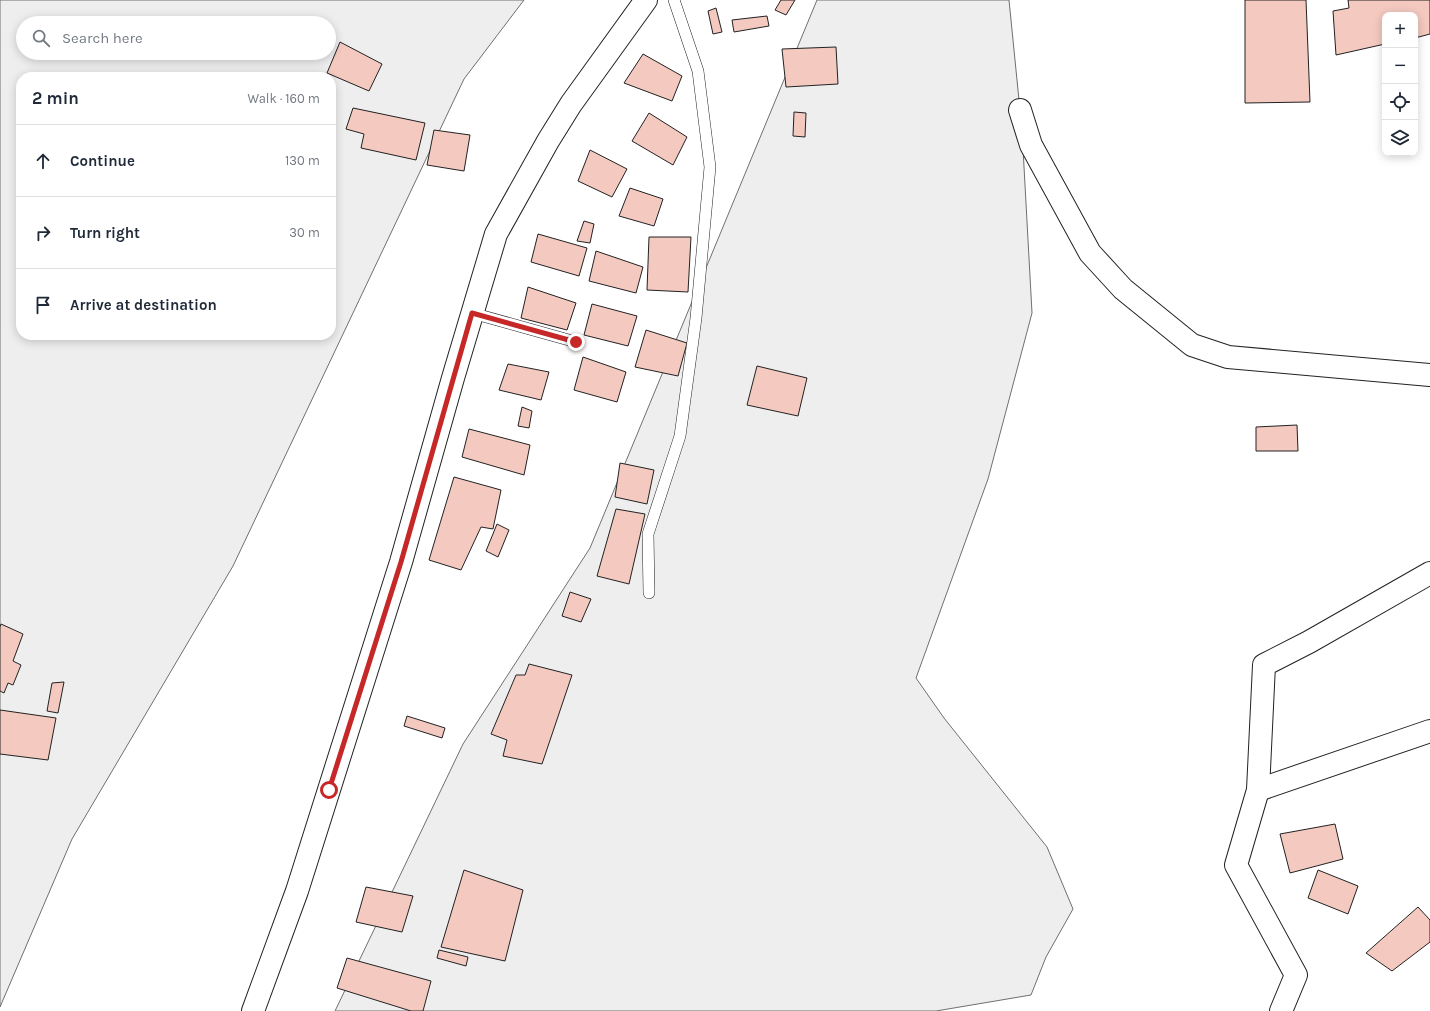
<!DOCTYPE html>
<meta charset="utf-8">
<style>
:root{--surface:#fff;--page:#f6f6f7;--text:#1f2937;--muted:#747a83;--line:#e0e1e3}
body{margin:0;font-family:Karla,sans-serif;background:var(--page);color:var(--text)}
.controls{position:absolute;right:12px;top:12px;display:grid;overflow:hidden;border-radius:8px;box-shadow:0 2px 10px #0003}
.controls button{width:36px;height:36px;display:grid;place-items:center;padding:0;border:0;border-bottom:1px solid var(--line);background:var(--surface);color:var(--text);font:20px sans-serif}
.stop{position:absolute;width:12px;height:12px;margin:-9px;border:3px solid #c62828;border-radius:50%;background:#fff}
.stop.end{background:#c62828;border-color:#fff;box-shadow:0 1px 4px #0008}
.list{margin:0;padding:0;list-style:none}
h2{display:flex;justify-content:space-between;align-items:center;height:52px;margin:0;padding:0 16px;font-size:17px}
h2 small{font-size:13px;font-weight:400;color:var(--muted)}
.list li{display:grid;grid-template-columns:26px 1fr auto;gap:12px;align-items:center;box-sizing:border-box;height:72px;padding:0 16px;border-top:1px solid var(--line)}
.list b{display:block;font-size:15px;white-space:nowrap}
.list em{font-size:13px;font-style:normal;color:var(--muted)}
.icon{flex:none;width:22px;height:22px;fill:none;stroke:currentColor;stroke-width:2;stroke-linecap:round;stroke-linejoin:round}
.map{position:relative;flex:none;width:1430px;height:1011px;overflow:hidden}
.search{position:absolute;background:var(--surface);box-shadow:0 2px 10px #0003;left:16px;top:16px;width:320px;height:44px;display:flex;align-items:center;gap:10px;box-sizing:border-box;padding:0 14px;border-radius:22px;color:var(--muted);font-size:15px}
.panel{position:absolute;background:var(--surface);box-shadow:0 2px 10px #0003;left:16px;top:72px;width:320px;height:268px;border-radius:16px}
.map>svg:first-child{display:block}
.green{fill:#eee;stroke:#6f6f6f;fill-rule:evenodd}
.building{fill:#f3c9c0;stroke:#222}
.lines{fill:none;stroke-linecap:round;stroke-linejoin:round}
.service-casing{stroke:#222;stroke-width:12}
.minor-casing{stroke:#222;stroke-width:24}
.tertiary-casing{stroke:#222;stroke-width:24}
.service{stroke:#fff;stroke-width:11}
.minor{stroke:#fff;stroke-width:22}
.tertiary{stroke:#fff;stroke-width:22}
.route{stroke:#c62828;stroke-width:5}
</style>
<div class="map">
<svg width="1430" height="1011" viewBox="0 0 1430 1011">
<rect width="100%" height="100%" fill="#fff"/>
<g class="green">
<path d="M0,0H524L464,79L233,566L72,839L0,1007ZM23,23H329V53H23ZM21,77H331V335H21Z"/>
<path d="M817,0H1009L1022,130L1032,313L988,479L916,678L944,718L1047,847L1073,909L1046,957L1031,995L936,1011H335L463,744L590,548Z"/>
</g>
<g class="building">
<path d="M781,0H795L786,15L775,10Z"/>
<path d="M1245,0H1306L1310,102L1245,103Z"/>
<path d="M1348,0H1430V34L1415,38V15H1385V44L1336,55L1333,11L1349,8Z"/>
<path d="M716,8L722,32L713,34L708,11Z"/>
<path d="M767,16L769,26L734,32L732,20Z"/>
<path d="M340,42L382,64L369,91L327,73Z"/>
<path d="M836,47L838,84L786,87L782,49Z"/>
<path d="M643,54L682,76L672,101L624,83Z"/>
<path d="M353,108L425,123L416,160L361,148L364,134L346,129Z"/>
<path d="M794,112L806,113L805,137L793,136Z"/>
<path d="M649,113L687,137L673,165L632,141Z"/>
<path d="M434,130L470,135L464,171L427,165Z"/>
<path d="M590,150L627,169L612,197L578,181Z"/>
<path d="M630,188L663,199L654,226L619,216Z"/>
<path d="M584,221L594,224L590,243L577,241Z"/>
<path d="M538,234L587,248L579,276L531,262Z"/>
<path d="M649,237H691L688,292L647,290Z"/>
<path d="M596,251L643,267L636,293L589,281Z"/>
<path d="M528,287L576,303L567,330L521,318Z"/>
<path d="M592,304L637,316L628,346L584,335Z"/>
<path d="M646,330L687,343L678,376L635,367Z"/>
<path d="M583,357L626,372L617,402L574,390Z"/>
<path d="M508,364L549,372L541,400L499,390Z"/>
<path d="M757,366L807,378L798,416L747,405Z"/>
<path d="M522,407L532,411L529,428L518,426Z"/>
<path d="M1297,425L1298,451H1256V427Z"/>
<path d="M469,429L530,445L524,475L462,457Z"/>
<path d="M620,463L654,470L647,504L615,497Z"/>
<path d="M454,477L501,490L493,529L481,527L461,570L429,560Z"/>
<path d="M616,509L645,514L629,584L597,576Z"/>
<path d="M497,524L509,530L498,557L486,551Z"/>
<path d="M570,592L591,599L581,622L562,616Z"/>
<path d="M1,624L23,634L13,661L21,665L13,685L8,683L4,693L0,691V627Z"/>
<path d="M529,664L572,675L542,764L503,756L507,740L491,734L516,675H525Z"/>
<path d="M64,682L58,713L47,711L52,683Z"/>
<path d="M0,710L56,718L48,760L0,754Z"/>
<path d="M407,716L445,728L442,738L404,726Z"/>
<path d="M1335,824L1343,859L1290,873L1280,834Z"/>
<path d="M464,870L523,890L505,961L441,947Z"/>
<path d="M1318,870L1358,886L1348,914L1308,898Z"/>
<path d="M366,887L413,896L402,932L356,922Z"/>
<path d="M1418,907L1430,920V942L1392,971L1366,953Z"/>
<path d="M439,950L468,957L466,966L437,958Z"/>
<path d="M347,958L431,981L423,1011H411L337,988Z"/>
</g>
<g class="lines">
<g class="service-casing">
<g id="service">
<path d="M472,313L576,342"/>
<path d="M649,593L648,534L680,436L696,318L710,167L698,71L674,0"/>
</g>
</g>
<g class="minor-casing">
<g id="minor">
<path d="M1020,110L1031,145L1090,253L1123,289L1192,345L1228,357L1430,375"/>
<path d="M1258,790L1430,731"/>
<path d="M1281,1011L1296,975L1236,865L1258,790L1264,665L1309,642L1430,573"/>
</g>
</g>
<g class="tertiary-casing">
<path id="tertiary" d="M253,1011L297,891L401,562L453,378L496,234L548,141L571,104L646,0"/>
</g>
<use href="#service" class="service"/>
<use href="#minor" class="minor"/>
<use href="#tertiary" class="tertiary"/>
</g>
<g class="lines">
<path class="route" d="M329,790L401,562L472,313L576,342"/>
</g>
</svg>
<div class="controls">
<button>+</button>
<button>−</button>
<button><svg class="icon" aria-label="locate" viewBox="0 0 24 24"><circle cx="12" cy="12" r="6"/><path d="M12 2v4M12 18v4M2 12h4M18 12h4"/></svg></button>
<button><svg class="icon" aria-label="layers" viewBox="0 0 24 24"><path d="M12 4l9 5-9 5-9-5zM3 14l9 5 9-5"/></svg></button>
</div>
<div class="stop" style="left:329px;top:790px"></div>
<div class="stop end" style="left:576px;top:342px"></div>
<div class="search"><svg class="icon" aria-label="search" viewBox="0 0 24 24"><circle cx="10" cy="10" r="6"/><path d="M15 15l6 6"/></svg>Search here</div>
<section class="panel">
<h2>2 min<small>Walk · 160 m</small></h2>
<ul class="list">
<li><svg class="icon" aria-label="ahead" viewBox="0 0 24 24"><path d="M12 20V5M6 11l6-6 6 6"/></svg><div><b>Continue</b></div><em>130 m</em></li>
<li><svg class="icon" aria-label="right" viewBox="0 0 24 24"><path d="M7 20v-9h11M14 6l5 5-5 5"/></svg><div><b>Turn right</b></div><em>30 m</em></li>
<li><svg class="icon" aria-label="arrive" viewBox="0 0 24 24"><path d="M6 21V4h12l-3 4 3 4H6"/></svg><div><b>Arrive at destination</b></div></li>
</ul>
</section>
</div>
